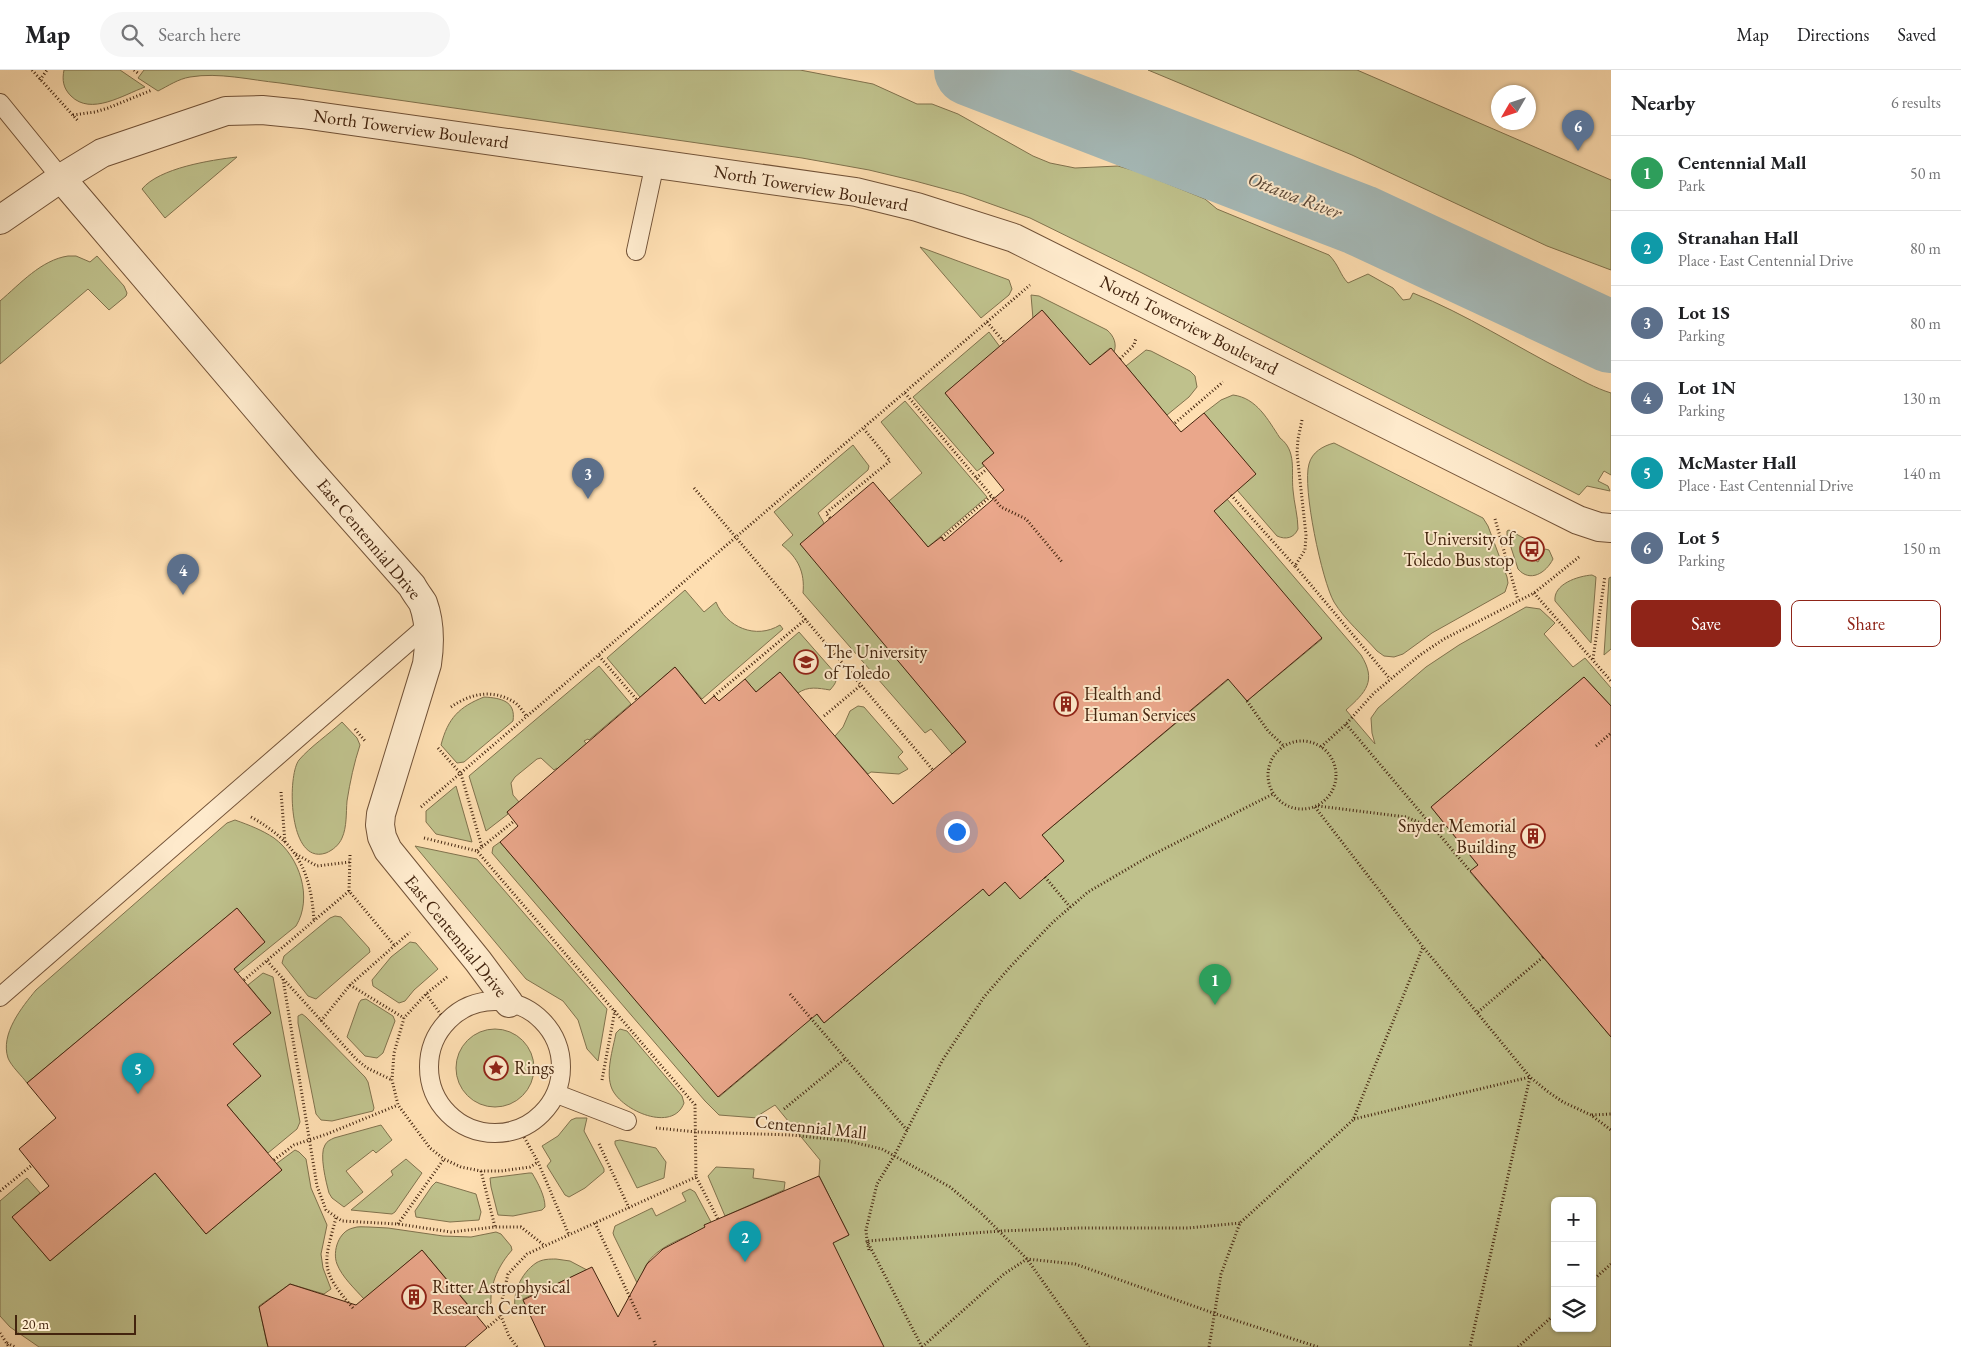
<!DOCTYPE html>
<meta charset="utf-8">
<style>
:root{--surface:#fff;--page:#f6f6f6;--text:#202124;--muted:#757577;--line:#e0e0e0;--accent:#8f2418}
body{margin:0;font-family:"EB Garamond",serif;background:var(--page);color:var(--text)}
.controls{position:absolute;right:15px;bottom:15px;display:grid;overflow:hidden;border-radius:8px;box-shadow:0 1px 4px #0004}
.controls button{width:45px;height:45px;display:grid;place-items:center;padding:0;border:0;border-bottom:1px solid var(--line);background:var(--surface);color:var(--text);font:25px sans-serif}
.compass{position:absolute;left:1491px;top:15px;width:45px;height:45px;border-radius:50%;background:var(--surface);box-shadow:0 1px 4px #0004;rotate:231deg}
.scale{position:absolute;left:15px;bottom:12px;width:121px;box-sizing:border-box;padding-left:5px;border:2px solid #43240e;border-top:0;font-size:14px;line-height:18px;white-space:nowrap;color:#43240e;-webkit-text-stroke:4px #feeacc;paint-order:stroke}
.you{position:absolute;left:956px;top:761px;width:18px;height:18px;margin:-12px;border:4px solid #fff;border-radius:50%;background:#1a73e8;box-shadow:0 0 0 8px #1a73e833}
.badge{display:grid;place-items:center;width:32px;height:32px;border-radius:50%;background:var(--accent);color:#fff;font-size:16px;font-weight:700}
.pin{position:absolute;translate:-50% -41px;filter:drop-shadow(0 1px 2px #0008)}
.pin::after{content:'';position:absolute;top:26px;width:18px;height:15px;background:inherit;clip-path:polygon(0 0,100% 0,50% 100%)}
.list{margin:0;padding:0;list-style:none}
h2{display:flex;justify-content:space-between;align-items:center;height:65px;margin:0;padding:0 20px;font-size:21px}
h2 small{font-size:16px;font-weight:400;color:var(--muted)}
.list li{display:grid;grid-template-columns:32px 1fr auto;gap:15px;align-items:center;box-sizing:border-box;height:75px;padding:0 20px;border-top:1px solid var(--line)}
.list b{display:block;font-size:19px;white-space:nowrap}
.list p{margin:0;font-size:16px;white-space:nowrap;color:var(--muted)}
.list em{font-size:16px;font-style:normal;color:var(--muted)}
.actions{display:flex;gap:10px;padding:15px 20px}
.actions a{flex:1;padding:11px 0;border:1px solid var(--accent);border-radius:8px;text-align:center;font-size:18px;color:var(--accent)}
.actions .main{background:var(--accent);color:#fff}
.icon{flex:none;width:28px;height:28px;fill:none;stroke:currentColor;stroke-width:2;stroke-linecap:round;stroke-linejoin:round}
.map{position:relative;flex:none;width:1611px;height:1277px;overflow:hidden}
header{display:flex;align-items:center;gap:30px;box-sizing:border-box;height:70px;padding:0 25px;background:var(--surface);border-bottom:1px solid var(--line)}
header strong{font-size:24px}
nav{display:flex;gap:28px;margin-inline-start:auto;font-size:18px}
.search{width:350px;height:45px;background:var(--page);display:flex;align-items:center;gap:12px;box-sizing:border-box;padding:0 18px;border-radius:28px;color:var(--muted);font-size:19px}
main{display:flex}
aside{flex:1;background:var(--surface)}
.map>svg:first-child{display:block}
.green{fill:#bfc18c;stroke:#81724d;fill-rule:evenodd}
.lines{fill:none;stroke-linecap:round;stroke-linejoin:round}
.river{stroke:#a5b9b7;stroke-width:72}
.building{fill:#eaa78b;stroke:#43240e}
.service-casing{stroke:#725237;stroke-width:20}
.minor-casing{stroke:#725237;stroke-width:30}
.path{stroke:#43240e;stroke-width:3;stroke-dasharray:1 2.5;stroke-linecap:butt}
.service{stroke:#feeacc;stroke-width:18}
.minor{stroke:#feeacc;stroke-width:28}
.labels{text-anchor:middle;stroke-width:4;stroke-linejoin:round;paint-order:stroke}
.street-label{font-size:18px;fill:#43240e;stroke:#feeacc}
.poi-label{font-size:18px;fill:#43240e;stroke:#feeacc;text-anchor:start}
.water-label{font-size:19px;font-style:italic;fill:#5c4938;stroke:#feeacc}
</style>
<header>
<strong>Map</strong>
<div class="search"><svg class="icon" aria-label="search" viewBox="0 0 24 24"><circle cx="10" cy="10" r="6"/><path d="M15 15l6 6"/></svg>Search here</div>
<nav><a>Map</a><a>Directions</a><a>Saved</a></nav>
</header>
<main>
<div class="map">
<svg width="1611" height="1277" viewBox="0 0 1611 1277">
<rect width="100%" height="100%" fill="#fedeb1"/>
<filter id="stains"><feTurbulence type="fractalNoise" baseFrequency=".004" numOctaves="4"/><feColorMatrix values="0 0 0 0 .2 0 0 0 0 .09 0 0 0 0 .02 0 0 0 .5 -.17"/></filter>
<radialGradient id="worn" r=".72"><stop offset=".6" stop-color="#630" stop-opacity="0"/><stop offset="1" stop-color="#630" stop-opacity=".3"/></radialGradient>
<g class="green">
<path d="M64,0H120L145,17C123,25 91,46 71,26C63,18 62,10 64,0Z"/>
<path d="M144,0H800L873,14L917,34H932L958,44L1033,86L1050,93L1075,98L1118,96L1139,102L1205,129L1217,139L1329,185C1339,195 1340,205 1348,213L1368,204L1393,218L1403,230L1410,229L1413,223C1466,244 1515,276 1566,302C1581,310 1595,318 1611,323V405L1604,401L1598,411L1608,416L1610,421L1587,416L1579,425L1140,202L1030,148L963,124L915,111L869,100L802,88L280,13C250,10 219,2 190,7C178,9 168,16 158,21L138,8Z"/>
<path d="M1148,0H1357L1611,110V200L1547,176L1352,85Z"/>
<path d="M237,87L165,148L142,119C159,98 211,90 237,87Z"/>
<path d="M920,177L1009,210L1012,219L1009,225L981,248Z"/>
<path d="M68,186H76L90,192L97,186L124,216L127,223L126,226L109,240L88,219L0,294V231C20,214 41,190 68,186Z"/>
<path d="M1031,225L1039,226L1107,260C1114,266 1117,274 1114,282L1110,278L1090,295L1043,241L1033,249Z"/>
<path d="M989,262L1000,277L945,323L994,383L982,393L984,396L977,401L913,327Z"/>
<path d="M1146,280L1151,281L1190,301L1195,306L1197,317L1189,327L1167,345L1126,296Z"/>
<path d="M1233,325C1257,328 1268,350 1280,368C1297,381 1291,401 1293,420C1294,433 1298,446 1298,459C1294,468 1286,470 1277,466L1237,420L1255,404L1204,343L1221,330Z"/>
<path d="M905,331L987,427L928,477L889,431L922,403L881,352Z"/>
<path d="M1334,373L1483,448L1488,456L1507,507L1508,513L1505,522L1432,563L1403,584L1394,587L1384,586L1377,581C1363,565 1345,550 1334,532C1322,511 1302,417 1309,394C1312,382 1323,376 1334,373Z"/>
<path d="M853,375L869,396L868,400L818,443L824,453L801,474L966,672L952,684L931,659L925,663L803,523C805,502 798,488 782,475L793,465L774,442Z"/>
<path d="M1227,429L1361,585C1377,611 1366,622 1346,640L1375,674L1372,663L1371,648L1378,638L1426,597L1459,575L1526,537L1540,539L1555,553L1544,564L1573,597L1585,588L1611,618V636L1584,607L1431,737L1478,795L1470,802L1611,967V1277H872L832,1173L849,1165L819,1106L820,1090L775,1035L759,1045L758,1048L719,1045L705,1031L492,783L493,777L500,772L719,1027L787,970L762,940L796,919L824,953L983,819L989,826L1005,812L1020,828L1064,791L1042,765L1229,609L1247,631L1322,569L1213,441ZM1555,1131H1592V1258H1555Z"/>
<path d="M1509,460L1527,470L1521,482L1538,492L1545,479L1549,480L1553,489C1546,503 1530,513 1518,499L1507,465V461Z"/>
<path d="M1592,505L1596,507L1591,573L1555,531C1553,514 1578,506 1592,505Z"/>
<path d="M1611,507V579L1604,585L1609,508Z"/>
<path d="M685,520L704,542L716,532C726,557 756,570 780,555L783,559L702,629L675,597L640,627L607,588Z"/>
<path d="M799,562L835,603C838,611 835,614 830,620C818,618 808,616 798,623L780,602L756,622L745,609Z"/>
<path d="M599,596L631,634L589,670L588,669L584,671L597,686L560,702L557,698L554,700L541,688L537,689L515,707L511,713L513,725L519,732L507,742L508,744L486,761L469,706Z"/>
<path d="M484,627C501,628 516,631 513,651L464,692L457,693L441,675C448,648 459,637 484,627Z"/>
<path d="M858,636L864,637L903,682L898,687L908,699L899,704L871,702L868,704L835,666L843,657L850,641Z"/>
<path d="M342,652L357,668L360,675C354,693 350,712 347,731C346,743 347,757 342,768C339,775 333,780 326,783C288,796 287,705 299,690C310,677 329,664 342,652Z"/>
<path d="M456,716L472,772L436,764L426,752V741Z"/>
<path d="M235,750C249,755 262,760 274,768C300,787 313,828 296,856L238,903L234,899L265,872L237,838L27,1013C22,1006 11,996 8,988C0,964 22,937 36,920L227,753Z"/>
<path d="M415,776L477,789L607,939L598,991L587,979L578,950L563,931L526,909Z"/>
<path d="M335,846L341,847L369,878L370,882L316,929L308,926L282,893L284,886L330,848Z"/>
<path d="M410,872L416,873L438,899L414,920L405,931L399,933L373,916L372,910L391,887Z"/>
<path d="M263,903L273,907L300,1052L297,1059L268,1083L227,1035L261,1006L233,974L271,943L248,915Z"/>
<path d="M366,929L393,946L395,951L383,983L377,988L365,986L347,967L359,933L361,930Z"/>
<path d="M302,944L306,947L365,1007L368,1012L374,1038L373,1041L332,1051L321,1050L316,1044L298,953V946Z"/>
<path d="M620,959L627,961L682,1026L684,1033C673,1063 622,1041 612,1019C605,1003 613,979 616,963Z"/>
<circle cx="495" cy="998" r="39"/>
<path d="M576,1048H587L584,1061L604,1099V1102L585,1118L569,1127L565,1125L547,1096L551,1091L542,1076L558,1066L571,1050Z"/>
<path d="M381,1055L392,1070L376,1083L373,1080L346,1101L363,1122L344,1137L332,1128L329,1123C326,1112 319,1084 325,1075C327,1071 330,1070 334,1068Z"/>
<path d="M620,1070L656,1078L666,1092L664,1108L637,1118L615,1074V1071Z"/>
<path d="M295,1080L299,1082L306,1089L311,1118L327,1155L321,1184L323,1198L331,1219L324,1224L290,1214L259,1236L267,1274L277,1277H39L10,1257L0,1246V1131L27,1108L40,1123L12,1147L50,1191L155,1103L206,1164L282,1100L276,1094Z"/>
<path d="M406,1089L422,1103L395,1142L392,1144L351,1140L393,1105L391,1101Z"/>
<path d="M716,1097L754,1099L753,1108L785,1112L784,1120L725,1146L708,1106Z"/>
<path d="M529,1103H532C538,1113 545,1126 545,1137L542,1140L513,1146L498,1145L491,1117L490,1108Z"/>
<path d="M436,1112L476,1124L481,1142L479,1150L450,1152L416,1147L415,1141L432,1116Z"/>
<path d="M690,1119L695,1122L711,1152L705,1156L706,1158C685,1168 651,1177 643,1202C641,1208 641,1215 641,1221L614,1166L613,1163L615,1156L652,1138L656,1146L686,1131L682,1123Z"/>
<path d="M369,1157L388,1158L443,1166L471,1167L496,1162L501,1164L511,1176L512,1180C499,1195 490,1213 491,1233L477,1245L422,1180L364,1229C355,1219 342,1207 337,1194C332,1181 339,1161 353,1158C358,1156 364,1157 369,1157Z"/>
<path d="M556,1189L570,1191L587,1200L523,1229L526,1237L516,1242C511,1225 521,1203 536,1193C542,1189 550,1189 556,1189Z"/>
</g>
<g class="lines">
<path class="river" d="M970,0L1360,150L1611,267"/>
</g>
<g class="building">
<path d="M1042,240L1090,295L1111,278L1181,362L1204,343L1256,404L1214,441L1322,568L1247,631L1228,609L1042,765L1064,791L1020,829L1005,812L989,826L983,819L824,953L817,944L718,1027L500,772L518,756L507,742L675,597L705,634L714,626L719,631L745,609L756,622L780,602L893,734L966,672L800,474L873,412L928,477L941,467L944,471L1004,420L982,393L994,383L945,323Z"/>
<path d="M1584,607L1611,636V967L1470,801L1478,795L1431,737Z"/>
<path d="M237,838L265,872L234,899L271,943L233,974L261,1006L227,1035L282,1100L206,1164L155,1103L50,1191L12,1147L49,1116L19,1079L56,1048L27,1013Z"/>
<path d="M819,1106L849,1165L833,1173L884,1277H545L523,1230L592,1197L618,1247L647,1194L663,1179L705,1157L704,1155Z"/>
<path d="M422,1180L487,1258L465,1277H268L259,1237L290,1214L356,1235Z"/>
</g>
<g class="lines">
<g class="service-casing">
<g id="service">
<path d="M0,33L61,108"/>
<path d="M636,181L655,93"/>
<path d="M0,927L428,555"/>
<circle cx="495" cy="997" r="66"/>
<path d="M557,1024L627,1051"/>
</g>
</g>
<g class="minor-casing">
<g id="minor">
<path d="M61,108L306,396L412,516C415,522 420,528 423,533C430,552 430,574 427,594L381,744L380,755L382,767L388,780L478,891L509,933"/>
<path d="M0,150L61,108L102,83L226,41L262,40L302,44L856,122L917,137L1014,168L1578,450L1599,457L1611,458"/>
</g>
</g>
<g class="path">
<path d="M32,0L79,52"/>
<path d="M134,0L139,4"/>
<path d="M40,10L47,0"/>
<path d="M73,45L95,42L108,38L152,20"/>
<path d="M987,252L1005,273"/>
<path d="M1120,289L1134,275L1136,268"/>
<path d="M905,323L1001,437L1026,449L1062,492"/>
<path d="M1302,350L1298,369L1297,383L1306,465L1305,480L1295,496L1390,609"/>
<path d="M1175,353L1223,312"/>
<path d="M976,408L987,399"/>
<path d="M694,418L933,700"/>
<path d="M1231,425L1295,496"/>
<path d="M830,448L826,443L890,391L864,359"/>
<path d="M1495,449L1518,530"/>
<path d="M942,468L991,426"/>
<path d="M1534,523L1611,611"/>
<path d="M599,586L637,630"/>
<path d="M1593,589L1605,506"/>
<path d="M714,626L806,549"/>
<path d="M1247,631L1268,661L1284,676"/>
<path d="M451,637C471,623 493,619 514,632C519,635 523,642 527,647"/>
<path d="M824,646L861,615"/>
<path d="M1346,654L1470,801"/>
<path d="M355,659L365,671"/>
<circle cx="1302" cy="705" r="34"/>
<path d="M1596,676L1611,663"/>
<path d="M1321,677L1346,654L1374,623L1420,585L1444,569L1534,523L1579,487"/>
<path d="M438,678L461,704L482,777L477,781"/>
<path d="M281,722L285,773"/>
<path d="M1318,736L1406,747L1431,757"/>
<path d="M421,737L1030,215"/>
<path d="M1315,737L1423,877L1530,1007L1547,1021L1563,1032L1591,1045L1611,1060"/>
<path d="M251,747C296,772 311,800 314,851"/>
<path d="M424,768L477,781L695,1035L696,1107L718,1149"/>
<path d="M482,777L514,751"/>
<path d="M296,784L317,796L350,792"/>
<path d="M350,785L349,821L394,875"/>
<path d="M1045,807L1070,837"/>
<path d="M267,891L356,989L367,998L392,1010"/>
<path d="M447,907L426,924L404,948L394,983L392,1010L398,1035L430,1078L444,1089L461,1097L481,1101H501L530,1097L538,1092"/>
<path d="M283,909L317,1116L326,1140L342,1151L398,1154L451,1162L495,1157H521L545,1176"/>
<path d="M244,910L349,821"/>
<path d="M350,915L404,948"/>
<path d="M426,924L447,953"/>
<path d="M790,924L907,1060"/>
<path d="M1478,942L1543,887"/>
<path d="M321,951L350,915L410,862"/>
<path d="M602,1010L615,940"/>
<path d="M784,1039L845,989"/>
<path d="M1592,1045L1611,1044"/>
<path d="M1354,1049L1530,1007L1470,1277"/>
<path d="M519,1058L538,1092L569,1165"/>
<path d="M656,1058L697,1062L792,1065L848,1071L882,1079L950,1117L980,1142L1027,1189L1089,1277"/>
<path d="M599,1074L629,1138"/>
<path d="M274,1090L294,1075L327,1064L398,1035"/>
<path d="M481,1101L495,1157"/>
<path d="M0,1121L32,1095"/>
<path d="M336,1148C323,1195 320,1200 353,1238"/>
<path d="M595,1153L641,1251"/>
<path d="M398,1154L444,1089"/>
<path d="M869,1180L867,1171L1001,1161L1080,1158H1188L1240,1153"/>
<path d="M1592,1211L1611,1194"/>
<path d="M488,1257L501,1246"/>
<path d="M0,1263L9,1277"/>
<path d="M654,1271L656,1277"/>
<path d="M7,1273L15,1277"/>
<path d="M517,1277L509,1266L501,1246V1234L508,1204L527,1184L696,1107"/>
<path d="M922,1277L867,1171L866,1160L877,1114L894,1086L942,991L984,927L1010,897L1053,852L1088,822L1148,787L1273,724"/>
<path d="M922,1277L1004,1204L1027,1189L1075,1194L1216,1244L1318,1277"/>
<path d="M1209,1277L1221,1204L1240,1153L1353,1050L1423,877"/>
<path d="M1518,1277L1555,1244"/>
</g>
<use href="#service" class="service"/>
<use href="#minor" class="minor"/>
</g>
<defs>
<g id="bus-ring" transform="scale(1.25)"><circle r="9.5" fill="#feeacc" stroke="#8f2418" stroke-width="1.5"/><path d="M-5-6H5V4H4V6H2V4H-2V6H-4V4H-5ZM-3.5-4V0h7V-4ZM-3.5 1.2v1.5H-2V1.2ZM2 1.2v1.5H3.5V1.2Z" fill="#8f2418"/></g>
<g id="university-ring" transform="scale(1.25)"><circle r="9.5" fill="#feeacc" stroke="#8f2418" stroke-width="1.5"/><path d="M0-5L7-2L0 1L-7-2ZM-4 1L0 2.5L4 1V4Q0 6-4 4Z" fill="#8f2418"/></g>
<g id="building-ring" transform="scale(1.25)"><circle r="9.5" fill="#feeacc" stroke="#8f2418" stroke-width="1.5"/><path d="M-4-6H4V6H1V3H-1V6H-4ZM-2.5-4.3h1.7v1.8h-1.7ZM.8-4.3h1.7v1.8H.8ZM-2.5-1h1.7V.8h-1.7ZM.8-1h1.7V.8H.8Z" fill="#8f2418"/></g>
<g id="sight-ring" transform="scale(1.25)"><circle r="9.5" fill="#feeacc" stroke="#8f2418" stroke-width="1.5"/><path d="M0-6L1.8-2.2L6-1.7L2.9 1.2L3.7 5.4L0 3.3L-3.7 5.4L-2.9 1.2L-6-1.7L-1.8-2.2Z" fill="#8f2418"/></g>
</defs>
<g fill-rule="evenodd">
<use href="#bus-ring" x="1532" y="479"/>
<use href="#university-ring" x="806" y="592"/>
<use href="#building-ring" x="1066" y="634"/>
<use href="#building-ring" x="1533" y="766"/>
<use href="#sight-ring" x="496" y="998"/>
<use href="#building-ring" x="414" y="1227"/>
</g>
<g class="labels">
<g class="street-label">
<text transform="translate(411 59) rotate(8)" y="6">North Towerview Boulevard</text>
<text transform="translate(811 118) rotate(10)" y="6">North Towerview Boulevard</text>
<text transform="translate(1189 255) rotate(27)" y="6">North Towerview Boulevard</text>
<text transform="translate(369 469) rotate(50)" y="6">East Centennial Drive</text>
<text transform="translate(456 866) rotate(51)" y="6">East Centennial Drive</text>
<text transform="translate(811 1057) rotate(6)" y="6">Centennial Mall</text>
</g>
<g class="poi-label">
<text x="1514" y="475" text-anchor="end">University of<tspan x="1514" dy="21">Toledo Bus stop</tspan></text>
<text x="824" y="588">The University<tspan x="824" dy="21">of Toledo</tspan></text>
<text x="1084" y="630">Health and<tspan x="1084" dy="21">Human Services</tspan></text>
<text x="1516" y="762" text-anchor="end">Snyder Memorial<tspan x="1516" dy="21">Building</tspan></text>
<text x="514" y="1004">Rings</text>
<text x="432" y="1223">Ritter Astrophysical<tspan x="432" dy="21">Research Center</tspan></text>
</g>
<g class="water-label">
<text transform="translate(1295 125) rotate(21)" y="7">Ottawa River</text>
</g>
</g>
<rect width="100%" height="100%" filter="url(#stains)"/>
<rect width="100%" height="100%" fill="url(#worn)"/>
</svg>
<div class="controls">
<button>+</button>
<button>−</button>
<button><svg class="icon" aria-label="layers" viewBox="0 0 24 24"><path d="M12 4l9 5-9 5-9-5zM3 14l9 5 9-5"/></svg></button>
</div>
<svg class="compass" viewBox="-18 -18 36 36"><path d="M0-13l5 13h-10z" fill="#e53935"/><path d="M0 13l5-13h-10z" fill="#757577"/></svg>
<div class="scale">20 m</div>
<div class="you"></div>
<div class="pin badge" style="left:1215px;top:935px;background:#2e9e5b">1</div>
<div class="pin badge" style="left:745px;top:1192px;background:#0f9aa8">2</div>
<div class="pin badge" style="left:588px;top:429px;background:#5c6f8a">3</div>
<div class="pin badge" style="left:183px;top:525px;background:#5c6f8a">4</div>
<div class="pin badge" style="left:138px;top:1024px;background:#0f9aa8">5</div>
<div class="pin badge" style="left:1578px;top:81px;background:#5c6f8a">6</div>
</div>
<aside>
<h2>Nearby<small>6 results</small></h2>
<ul class="list">
<li><span class="badge" style="background:#2e9e5b">1</span><div><b>Centennial Mall</b><p>Park</p></div><em>50 m</em></li>
<li><span class="badge" style="background:#0f9aa8">2</span><div><b>Stranahan Hall</b><p>Place · East Centennial Drive</p></div><em>80 m</em></li>
<li><span class="badge" style="background:#5c6f8a">3</span><div><b>Lot 1S</b><p>Parking</p></div><em>80 m</em></li>
<li><span class="badge" style="background:#5c6f8a">4</span><div><b>Lot 1N</b><p>Parking</p></div><em>130 m</em></li>
<li><span class="badge" style="background:#0f9aa8">5</span><div><b>McMaster Hall</b><p>Place · East Centennial Drive</p></div><em>140 m</em></li>
<li><span class="badge" style="background:#5c6f8a">6</span><div><b>Lot 5</b><p>Parking</p></div><em>150 m</em></li>
</ul>
<div class="actions"><a class="main">Save</a><a>Share</a></div>
</aside>
</main>
